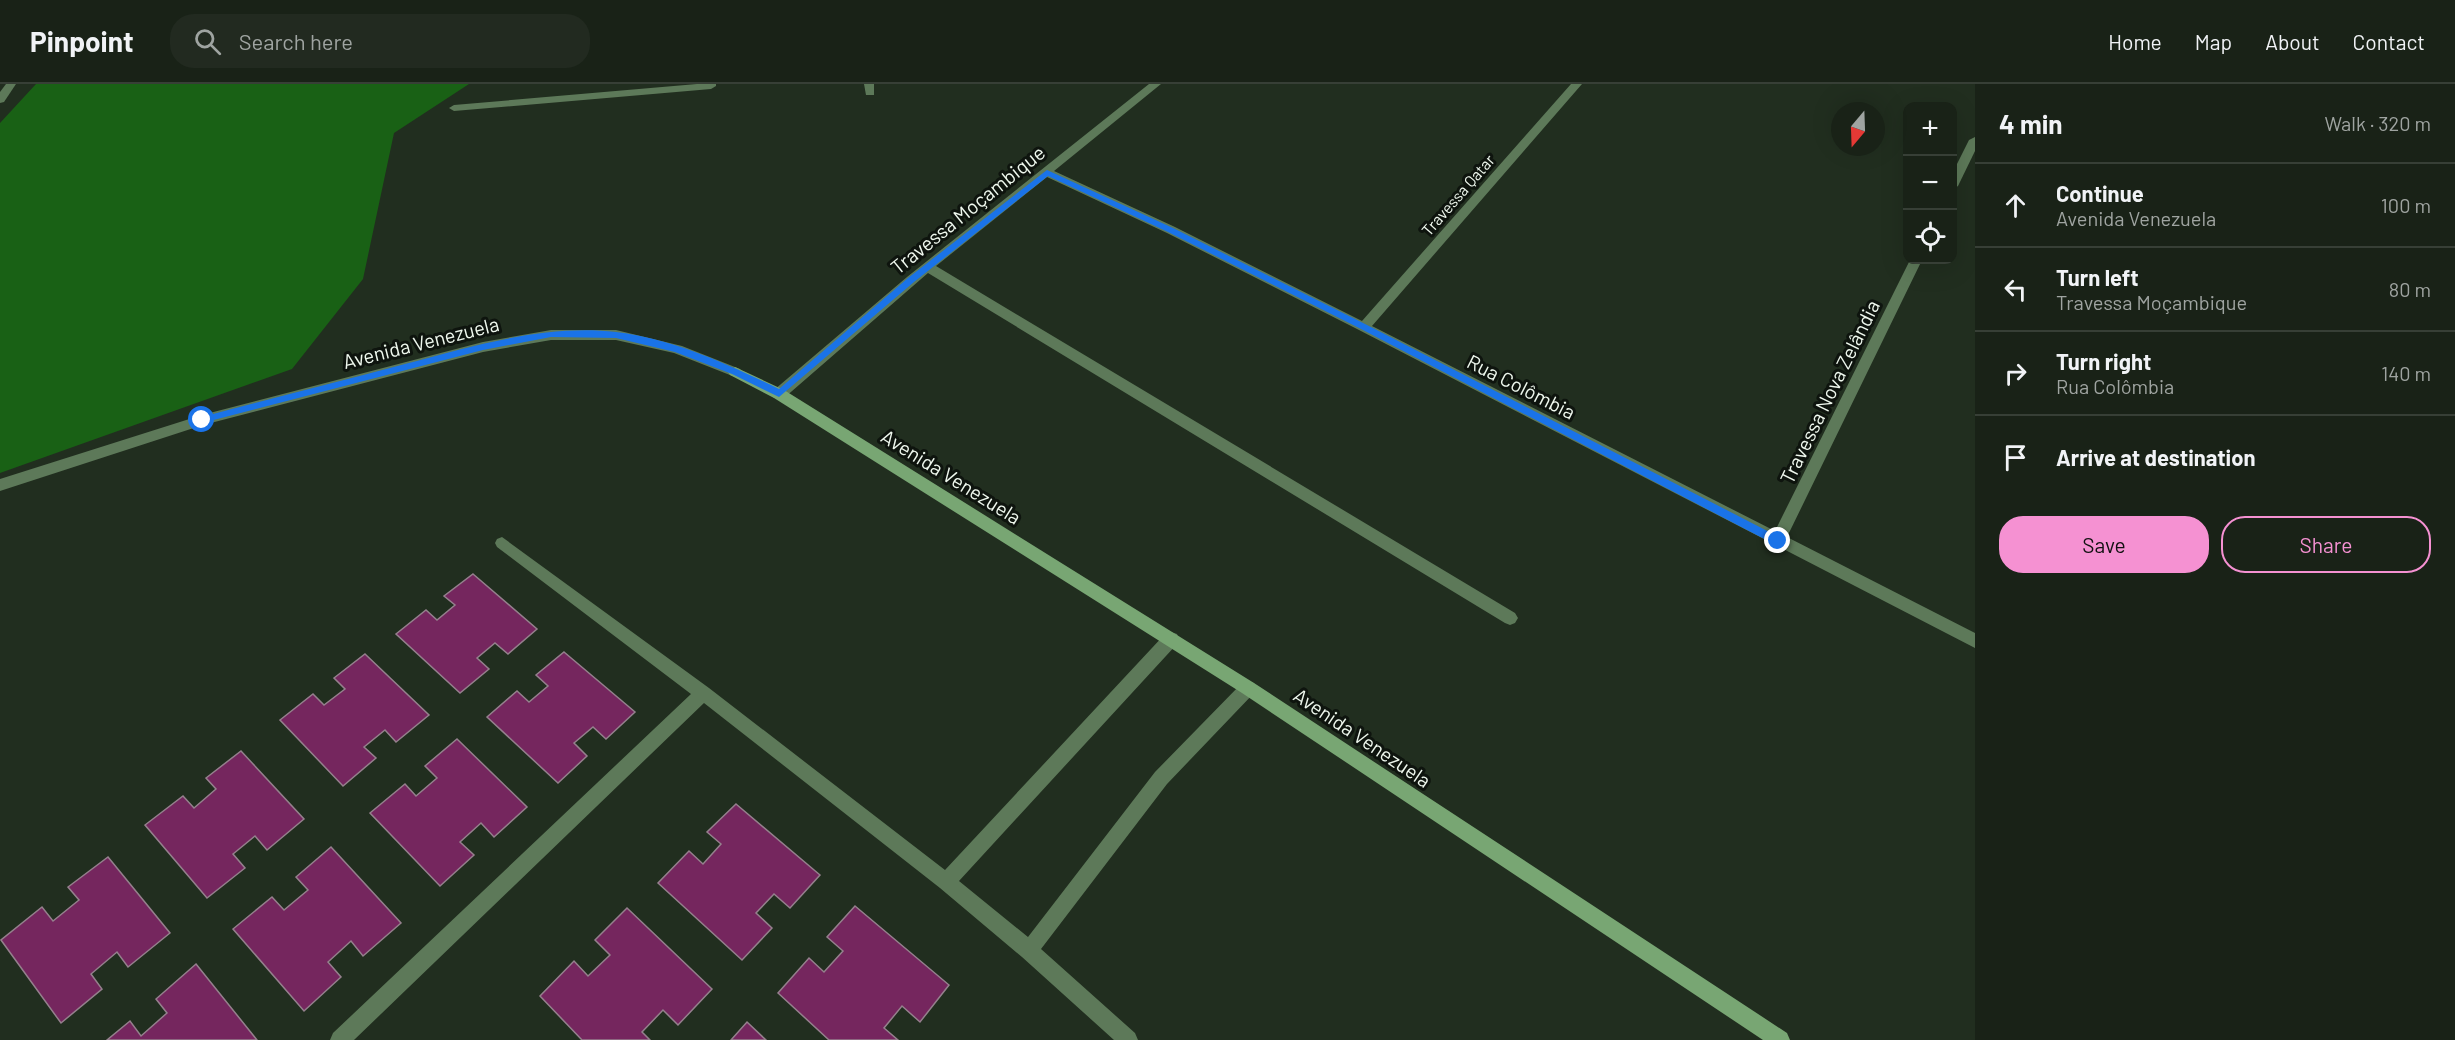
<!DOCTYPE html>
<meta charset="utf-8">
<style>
:root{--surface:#192217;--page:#222a20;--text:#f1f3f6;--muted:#9fa4a1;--line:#373f36;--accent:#f591d2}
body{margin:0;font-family:Barlow,sans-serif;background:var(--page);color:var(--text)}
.controls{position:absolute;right:18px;top:18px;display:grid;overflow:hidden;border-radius:12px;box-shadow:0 6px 24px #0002}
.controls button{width:54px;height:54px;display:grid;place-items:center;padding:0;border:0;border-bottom:2px solid var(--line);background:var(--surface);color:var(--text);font:30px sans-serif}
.compass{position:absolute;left:1831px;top:18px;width:54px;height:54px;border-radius:50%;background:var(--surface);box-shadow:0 6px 24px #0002;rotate:199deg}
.stop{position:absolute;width:18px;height:18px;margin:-14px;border:4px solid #1a73e8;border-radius:50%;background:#fff}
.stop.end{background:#1a73e8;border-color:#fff;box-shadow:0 2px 6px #0008}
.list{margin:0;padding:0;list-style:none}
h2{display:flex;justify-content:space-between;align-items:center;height:78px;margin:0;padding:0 24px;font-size:26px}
h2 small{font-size:20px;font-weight:400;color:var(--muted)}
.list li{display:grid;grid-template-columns:39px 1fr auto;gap:18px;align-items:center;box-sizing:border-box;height:84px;padding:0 24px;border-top:2px solid var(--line)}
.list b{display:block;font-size:22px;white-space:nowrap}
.list p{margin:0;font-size:20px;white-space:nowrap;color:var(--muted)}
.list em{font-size:20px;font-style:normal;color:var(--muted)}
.actions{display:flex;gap:12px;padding:18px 24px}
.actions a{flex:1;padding:14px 0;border:2px solid var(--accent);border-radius:24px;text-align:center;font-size:21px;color:var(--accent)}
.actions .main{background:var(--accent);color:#111}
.icon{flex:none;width:33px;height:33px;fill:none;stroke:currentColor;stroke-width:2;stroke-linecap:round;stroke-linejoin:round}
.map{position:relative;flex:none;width:1975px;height:956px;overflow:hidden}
header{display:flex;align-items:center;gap:36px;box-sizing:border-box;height:84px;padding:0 30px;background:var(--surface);border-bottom:2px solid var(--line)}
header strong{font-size:28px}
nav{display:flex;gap:33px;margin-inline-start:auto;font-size:21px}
.search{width:420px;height:54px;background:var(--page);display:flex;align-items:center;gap:15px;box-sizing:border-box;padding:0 21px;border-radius:24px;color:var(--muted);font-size:22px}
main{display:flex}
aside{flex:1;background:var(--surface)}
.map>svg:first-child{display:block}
.forest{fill:#196115}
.building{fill:#75265e;stroke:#95808d;stroke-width:1.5}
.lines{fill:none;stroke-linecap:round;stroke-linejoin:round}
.street{fill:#5d7959;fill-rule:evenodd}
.secondary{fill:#78a673;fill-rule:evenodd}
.route{fill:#1a73e8}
.labels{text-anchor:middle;stroke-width:6;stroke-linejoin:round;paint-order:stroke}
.far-street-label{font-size:16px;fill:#eff8ee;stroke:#0e140e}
.street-label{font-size:20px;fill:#eff8ee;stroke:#0e140e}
</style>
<header>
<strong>Pinpoint</strong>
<div class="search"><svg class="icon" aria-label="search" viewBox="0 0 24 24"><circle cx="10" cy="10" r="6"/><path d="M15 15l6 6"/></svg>Search here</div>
<nav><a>Home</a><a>Map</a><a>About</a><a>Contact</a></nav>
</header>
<main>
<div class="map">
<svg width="1975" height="956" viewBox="0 0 1975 956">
<rect width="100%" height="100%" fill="#212e1f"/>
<path class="forest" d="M36,0H469L394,49L363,195L292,285L0,389V39Z"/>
<g class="building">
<path d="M473,490L537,545L508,570L495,559L477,574L489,585L460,609L396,550L426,526L437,536L455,521L444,512Z"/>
<path d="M564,568L635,628L606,655L593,643L574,659L587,672L558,699L487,633L517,607L529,618L548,602L536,591Z"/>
<path d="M365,570L429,631L396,658L385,646L364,663L376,674L343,702L280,636L313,610L324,621L345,605L334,594Z"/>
<path d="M457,655L527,723L494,753L481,739L460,758L474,771L440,802L370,729L405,700L416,712L437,694L425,682Z"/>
<path d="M241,667L304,735L267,766L255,752L233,770L245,784L207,814L145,741L183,712L194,724L216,705L206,694Z"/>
<path d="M736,720L820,791L790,824L774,810L756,829L772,844L742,876L658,799L689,767L703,780L721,760L707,748Z"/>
<path d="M331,763L401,839L363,872L351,857L328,878L341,893L304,927L233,845L272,813L284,826L308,806L296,793Z"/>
<path d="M108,773L170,849L128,883L117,868L91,890L102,905L61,939L1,856L42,823L53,837L79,816L68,803Z"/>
<path d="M855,822L949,901L920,938L902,922L884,944L898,956H829L778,909L809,874L824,888L843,867L827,853Z"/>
<path d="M627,824L712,905L678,941L663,926L642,948L650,956H582L540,912L574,877L588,892L610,871L595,856Z"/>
<path d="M196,880L257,956H107L130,937L141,952L167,929L156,915Z"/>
<path d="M747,938L766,956H731Z"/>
</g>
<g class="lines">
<g class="street">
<path d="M6,0H16L4,18L0,19V8Z"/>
<path d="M697,0H716V2L711,5L454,27L449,24L454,21Z"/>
<path d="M864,0H874V11H866Z"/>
<path d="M1149,0H1161L1054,87L1175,143L1362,237L1571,0H1582L1372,242L1775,447L1910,176H1922L1787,453L1975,549V564L1359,246L1167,149L1047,93L936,182L1515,529L1518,534L1515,539L1510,541L1505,539L928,189L784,314H774L772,310L774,306L907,193Z"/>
<path d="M1975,53V67L1958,102L1952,106V90L1969,56Z"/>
<path d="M551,246H616L682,262L740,285L742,288L735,293L674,269L616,256H551L483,268L203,341L0,407V395L202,331L483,258Z"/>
<path d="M502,453L709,604L945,786L1165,550L1171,548L1177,550L1179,555L1177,560L959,797L1028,853L1155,688L1242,599L1248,597L1254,599L1256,604L1254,609L1167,700L1041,865L1135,949L1138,956H1114L1022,873L940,804L704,619L354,956H330L333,949L691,610L497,463L495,459L497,455Z"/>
</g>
<path class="secondary" d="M735,283L784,306L1254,599L1787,949L1790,956H1763L1242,609L774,314L730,291L728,288Z"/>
</g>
<path class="route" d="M1047,86L1173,144L1367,241L1781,454V460H1774L1361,245L1168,148L1048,92L914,198L779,313L732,290L675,268L616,254L551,253L483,266L202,339L197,336L202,333C269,315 337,298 405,280C473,262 545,240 616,248C673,255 728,280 779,305L908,194Z"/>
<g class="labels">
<g class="far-street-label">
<text transform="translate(1458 111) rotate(-49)" y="6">Travessa Qatar</text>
</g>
<g class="street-label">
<text transform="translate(968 126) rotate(-39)" y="7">Travessa Moçambique</text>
<text transform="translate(421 259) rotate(-14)" y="7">Avenida Venezuela</text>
<text transform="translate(1521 303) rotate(27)" y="7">Rua Colômbia</text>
<text transform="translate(1830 308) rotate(-64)" y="7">Travessa Nova Zelândia</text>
<text transform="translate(951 393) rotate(32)" y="7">Avenida Venezuela</text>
<text transform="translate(1362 654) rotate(34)" y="7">Avenida Venezuela</text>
</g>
</g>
</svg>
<div class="controls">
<button>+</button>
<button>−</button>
<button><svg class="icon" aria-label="locate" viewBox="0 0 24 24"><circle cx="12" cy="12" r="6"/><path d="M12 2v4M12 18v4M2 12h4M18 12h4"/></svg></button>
</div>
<svg class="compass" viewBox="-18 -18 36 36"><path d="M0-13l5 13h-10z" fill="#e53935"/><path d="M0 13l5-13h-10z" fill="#9fa4a1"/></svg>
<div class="stop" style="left:202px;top:336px"></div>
<div class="stop end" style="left:1778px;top:457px"></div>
</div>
<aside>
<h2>4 min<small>Walk · 320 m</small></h2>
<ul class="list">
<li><svg class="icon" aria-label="ahead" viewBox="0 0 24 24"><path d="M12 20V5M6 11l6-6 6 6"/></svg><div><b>Continue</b><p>Avenida Venezuela</p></div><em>100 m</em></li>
<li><svg class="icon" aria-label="left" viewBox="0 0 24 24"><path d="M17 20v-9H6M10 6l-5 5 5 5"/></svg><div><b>Turn left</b><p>Travessa Moçambique</p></div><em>80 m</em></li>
<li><svg class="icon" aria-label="right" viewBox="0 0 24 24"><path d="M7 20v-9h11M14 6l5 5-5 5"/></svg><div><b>Turn right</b><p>Rua Colômbia</p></div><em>140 m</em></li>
<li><svg class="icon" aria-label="arrive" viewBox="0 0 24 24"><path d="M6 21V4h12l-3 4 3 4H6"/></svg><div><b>Arrive at destination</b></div></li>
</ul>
<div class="actions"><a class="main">Save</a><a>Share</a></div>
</aside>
</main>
